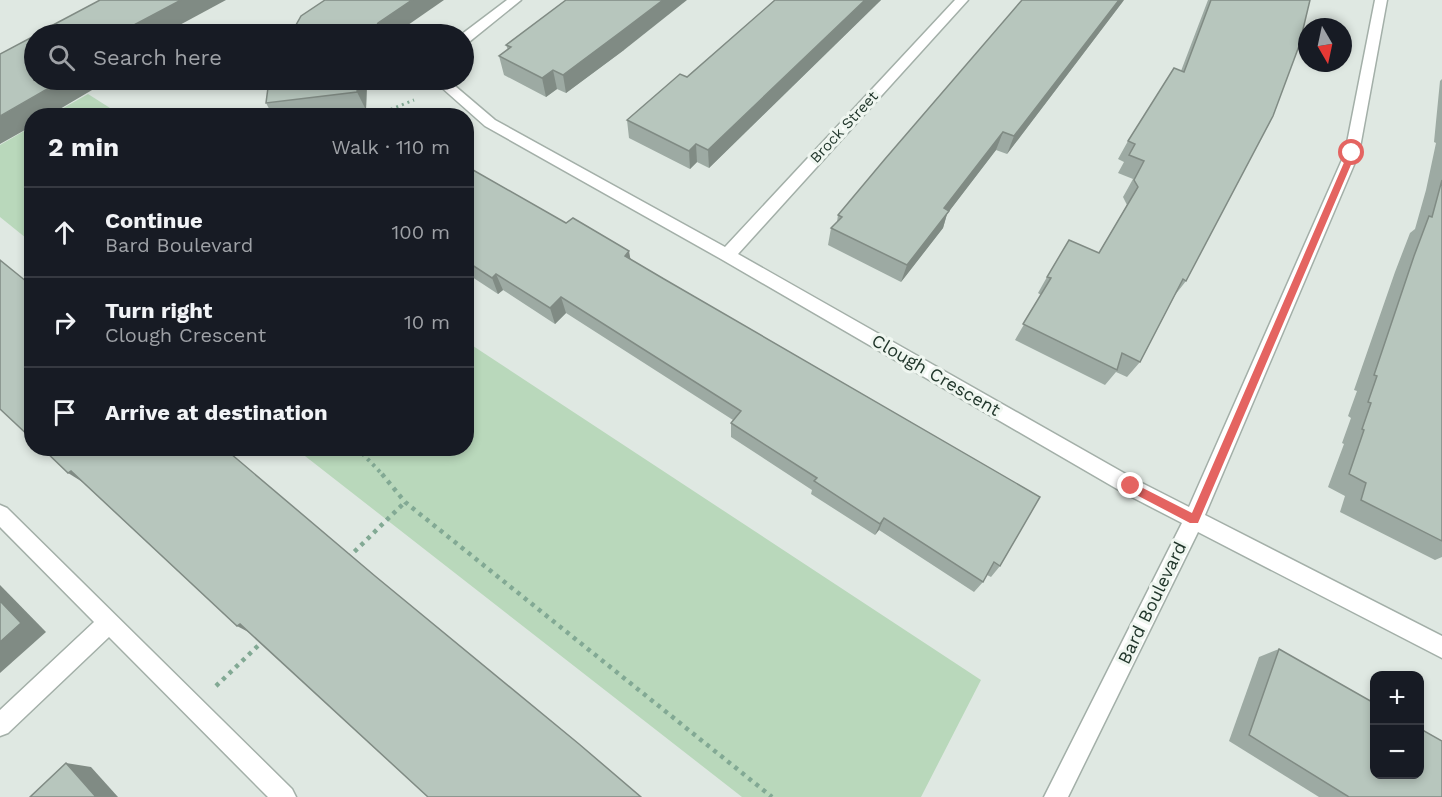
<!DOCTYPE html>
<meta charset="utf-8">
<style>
:root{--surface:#171b24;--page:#242831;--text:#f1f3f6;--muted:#9ea1a6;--line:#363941}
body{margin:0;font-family:"Work Sans",sans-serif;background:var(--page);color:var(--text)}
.controls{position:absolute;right:18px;bottom:18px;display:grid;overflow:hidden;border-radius:12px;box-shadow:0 3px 9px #0003}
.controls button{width:54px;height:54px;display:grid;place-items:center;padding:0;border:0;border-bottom:2px solid var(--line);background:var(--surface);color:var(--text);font:30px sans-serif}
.compass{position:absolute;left:1298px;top:18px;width:54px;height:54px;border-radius:50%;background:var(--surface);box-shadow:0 3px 9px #0003;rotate:171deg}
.stop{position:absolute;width:18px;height:18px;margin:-14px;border:4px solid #e46461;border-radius:50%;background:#fff}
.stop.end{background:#e46461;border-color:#fff;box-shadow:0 2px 6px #0008}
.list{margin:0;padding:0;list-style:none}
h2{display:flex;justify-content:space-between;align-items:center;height:78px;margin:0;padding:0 24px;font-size:26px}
h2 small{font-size:20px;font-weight:400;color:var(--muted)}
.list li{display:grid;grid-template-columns:39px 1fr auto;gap:18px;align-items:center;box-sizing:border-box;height:90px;padding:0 24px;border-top:2px solid var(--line)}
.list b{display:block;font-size:22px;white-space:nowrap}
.list p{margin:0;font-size:20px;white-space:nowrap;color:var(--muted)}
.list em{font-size:20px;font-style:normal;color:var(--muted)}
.icon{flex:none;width:33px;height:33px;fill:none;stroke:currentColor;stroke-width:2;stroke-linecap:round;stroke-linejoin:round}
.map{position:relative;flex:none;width:1442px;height:797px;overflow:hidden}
.search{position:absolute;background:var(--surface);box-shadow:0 3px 9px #0003;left:24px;top:24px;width:450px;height:66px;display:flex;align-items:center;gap:15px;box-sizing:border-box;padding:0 21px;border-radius:33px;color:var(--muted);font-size:22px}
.panel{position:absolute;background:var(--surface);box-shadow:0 3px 9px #0003;left:24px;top:108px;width:450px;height:348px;border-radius:24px}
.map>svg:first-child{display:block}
.green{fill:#b9d8bb}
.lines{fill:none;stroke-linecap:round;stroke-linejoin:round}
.service-casing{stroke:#a3afa8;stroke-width:3}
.minor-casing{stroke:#a3afa8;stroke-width:3}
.path-far2{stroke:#82a994;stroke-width:3;stroke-dasharray:2 4;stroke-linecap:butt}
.path-far1{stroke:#82a994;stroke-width:4;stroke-dasharray:3 4.5;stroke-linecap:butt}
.path{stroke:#82a994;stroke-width:4.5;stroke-dasharray:4 5;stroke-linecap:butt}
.service{fill:#fff;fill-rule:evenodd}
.minor{fill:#fff;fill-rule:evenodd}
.wall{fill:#9daaa3}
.shaded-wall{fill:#808b84}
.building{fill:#b7c6bd;stroke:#808b84;stroke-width:1.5}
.route{fill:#e46461}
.labels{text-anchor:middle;stroke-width:6;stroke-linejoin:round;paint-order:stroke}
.far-street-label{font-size:15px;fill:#22372c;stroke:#eff6f0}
.street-label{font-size:18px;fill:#22372c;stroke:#eff6f0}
</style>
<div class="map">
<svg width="1442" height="797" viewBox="0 0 1442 797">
<rect width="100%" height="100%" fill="#dfe8e2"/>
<g class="green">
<path d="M88,94L121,115H51Z"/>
<path d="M31,127V242L0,217V145Z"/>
<path d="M467,342L981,680L921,797H742L296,449L466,448Z"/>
</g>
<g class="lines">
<g class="service-casing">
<path id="service" d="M0,505L7,508L292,789L296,797H268L109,637L8,733L0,736V710L94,622L0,527Z"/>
</g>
<g class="minor-casing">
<g id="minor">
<path d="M507,0H521L469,42L464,43V34H462Z"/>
<path d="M955,0H968L738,254L1138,481L1189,507L1345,153L1375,0H1387L1359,153L1205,515L1442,636V658L1198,532L1068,797H1044L1182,523L1124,493L721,259L485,126L441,87L443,80H455V86L495,120L725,247Z"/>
</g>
</g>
<path class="path-far2" d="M374,116L414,100"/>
<path class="path-far1" d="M357,448L383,475"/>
<g class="path">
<path d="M382,474L405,502L772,797"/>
<path d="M348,558L405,502"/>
<path d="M216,686L263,641"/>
</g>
<use href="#service" class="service"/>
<use href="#minor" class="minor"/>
</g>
<g class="wall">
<path d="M775,0H881L709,168L697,162L690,169L629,138L627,120L687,77Z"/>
<path d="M1124,0L1007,154L996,150L947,214L943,228L901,282L828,245L831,228L837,222L838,215Z"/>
<path d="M1208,0H1310L1186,281L1175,295L1140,362L1127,377L1116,372L1105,385L1015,340L1041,295L1038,293L1047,277L1099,253L1127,205L1123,197L1133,179L1118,173L1124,162L1118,159L1128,141L1181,71Z"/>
<path d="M506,45L624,50L566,93L557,89L546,97L504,75L499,56L508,50Z"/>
<path d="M1442,79V557L1435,560L1340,512L1345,496L1328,487L1344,444L1342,443L1351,418L1348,416L1357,391L1354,390L1395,272L1410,233L1415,229L1426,190L1436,143L1434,142L1440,81Z"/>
<path d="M367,83L366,110L318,116H273L266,103Z"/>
<path d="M466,166L566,223L631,259L1000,566L991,577L987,575L983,582L974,592L879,530L875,535L811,494L812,490L731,437V423L733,420L566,313L555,324L503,290L498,294L466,273Z"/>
<path d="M1279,649L1442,797H1319L1229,741L1259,657Z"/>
</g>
<g class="shaded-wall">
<path d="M181,0H226L163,34H117Z"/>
<path d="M412,0H444L395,34H372L378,23Z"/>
<path d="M663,0H687L624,50L566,93L563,75Z"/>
<path d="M865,0H881L709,168L708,150Z"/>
<path d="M1119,0H1124L1007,154L1014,136Z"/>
<path d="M553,70L557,89L546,97L542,78Z"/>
<path d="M63,80H109L48,116H32V126L0,144V116Z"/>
<path d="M358,80H368L367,83L366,110L357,92Z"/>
<path d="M1003,132L996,150L947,214L943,228L901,282L907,265L944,208Z"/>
<path d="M696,144L697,162L690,169L689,151Z"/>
<path d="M629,251L632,268L625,256Z"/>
<path d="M496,274L503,290L498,294L492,278Z"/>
<path d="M561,297L566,313L555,324L550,308Z"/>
<path d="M71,471L89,486L68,473Z"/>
<path d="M884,518L879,530L875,535L880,524Z"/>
<path d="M0,585L46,632L0,673Z"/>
<path d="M240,624L254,635L237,626Z"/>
<path d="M66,763L91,767L118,797H96Z"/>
</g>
<g class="building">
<path d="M100,0H181L117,34H36Z"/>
<path d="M325,0H412L378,23L372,34H291L301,16Z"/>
<path d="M566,0H663L622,31L563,75L553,70L542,78L499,56L511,47L506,45Z"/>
<path d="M775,0H865L708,150L696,144L689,151L627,120L680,74L687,77Z"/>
<path d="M1022,0H1119L1014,136L1003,132L944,208L949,211L907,265L831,228L842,217L838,215L885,159Z"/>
<path d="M1211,0H1310L1299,46L1273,116L1186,281L1183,279L1140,362L1122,353L1117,370L1023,324L1051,278L1047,277L1069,240L1099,253L1138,187L1134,180L1144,161L1129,155L1135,144L1128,141L1174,68L1184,72Z"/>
<path d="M34,36V80H63L0,116V54Z"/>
<path d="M269,80H358L357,92L266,103Z"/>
<path d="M466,166L566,223L573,218L629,251L625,256L664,279L1040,497L1000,566L994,562L983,582L884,518L880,524L814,481L817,478L731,423L741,411L561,297L550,308L496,274L492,278L466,261Z"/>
<path d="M1442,180V541L1361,500L1366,483L1349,474L1364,430L1362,429L1371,403L1368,402L1377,376L1374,375L1414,256L1429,216L1432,217Z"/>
<path d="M0,260L32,286V439L0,409Z"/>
<path d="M42,448H224L375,576L579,744L641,797H428L240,624L237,626L71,471L68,473Z"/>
<path d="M0,601L21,623L0,642Z"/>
<path d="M1279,649L1374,703V774H1419V728L1442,741V797H1349L1249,735Z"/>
<path d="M66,763L96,797H30Z"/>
</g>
<path class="route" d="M1349,151L1356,153L1198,523H1190L1127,490L1126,486L1131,482L1192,513Z"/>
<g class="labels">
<g class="far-street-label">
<text transform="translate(844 127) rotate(-47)" y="5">Brock Street</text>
</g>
<g class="street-label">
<text transform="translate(936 375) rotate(30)" y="6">Clough Crescent</text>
<text transform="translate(1152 603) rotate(-64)" y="6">Bard Boulevard</text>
</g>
</g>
</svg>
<div class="controls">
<button>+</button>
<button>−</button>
</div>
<svg class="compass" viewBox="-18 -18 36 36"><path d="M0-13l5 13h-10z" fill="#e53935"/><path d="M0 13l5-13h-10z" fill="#9ea1a6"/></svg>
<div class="stop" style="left:1352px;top:153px"></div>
<div class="stop end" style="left:1131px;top:486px"></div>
<div class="search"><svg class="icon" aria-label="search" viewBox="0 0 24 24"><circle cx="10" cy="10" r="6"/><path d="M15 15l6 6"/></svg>Search here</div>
<section class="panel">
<h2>2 min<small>Walk · 110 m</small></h2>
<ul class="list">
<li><svg class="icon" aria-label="ahead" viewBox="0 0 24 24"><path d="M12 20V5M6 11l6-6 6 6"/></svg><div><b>Continue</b><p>Bard Boulevard</p></div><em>100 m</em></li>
<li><svg class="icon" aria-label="right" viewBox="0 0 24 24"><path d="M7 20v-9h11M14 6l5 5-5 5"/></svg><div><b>Turn right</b><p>Clough Crescent</p></div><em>10 m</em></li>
<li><svg class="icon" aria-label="arrive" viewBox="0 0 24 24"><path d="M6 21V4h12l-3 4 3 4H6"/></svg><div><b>Arrive at destination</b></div></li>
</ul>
</section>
</div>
